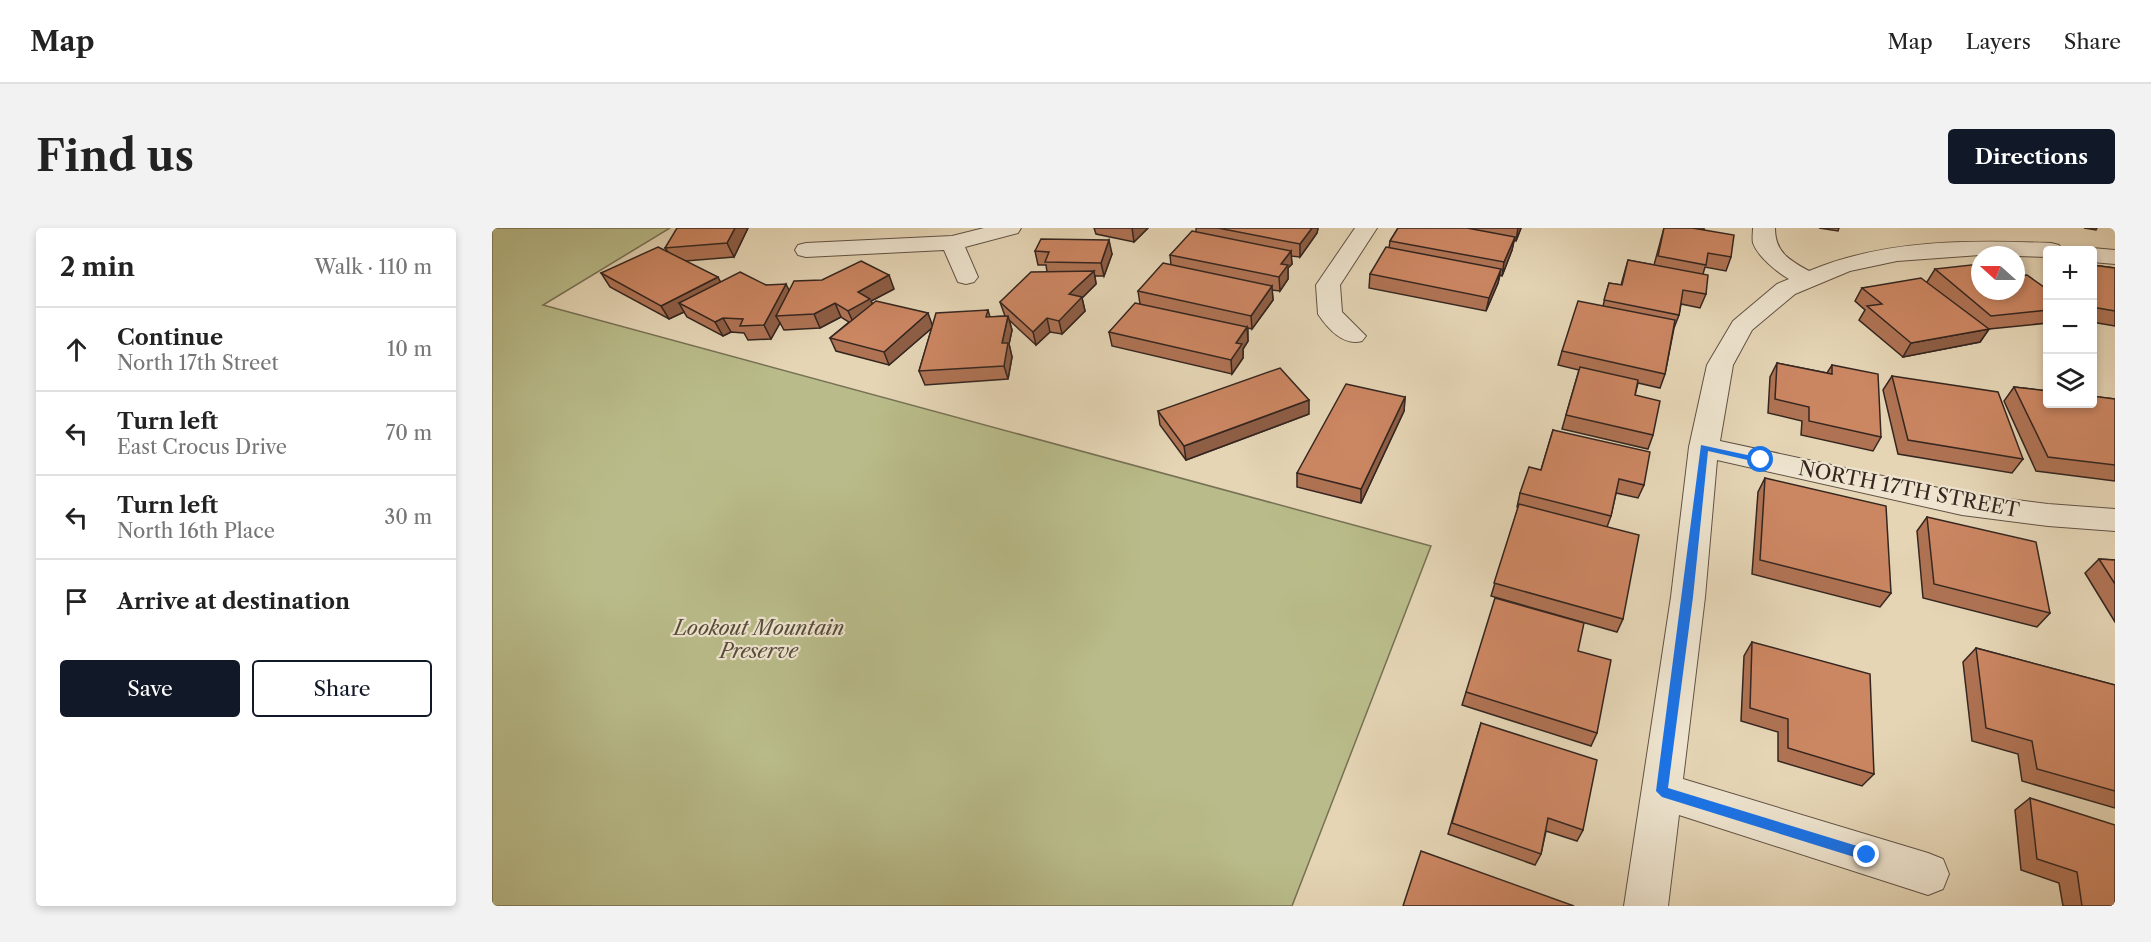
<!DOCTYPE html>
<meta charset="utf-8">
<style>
:root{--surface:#fff;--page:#f2f2f2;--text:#222;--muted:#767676;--line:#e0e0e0;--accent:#111827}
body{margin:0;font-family:"Libre Caslon Text",serif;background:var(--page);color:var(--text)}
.controls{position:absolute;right:18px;top:18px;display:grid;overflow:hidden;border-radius:6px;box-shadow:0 3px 9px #0003}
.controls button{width:54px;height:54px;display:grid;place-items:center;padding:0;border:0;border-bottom:2px solid var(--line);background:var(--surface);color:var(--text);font:30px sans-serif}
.compass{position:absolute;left:1479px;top:18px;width:54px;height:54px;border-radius:50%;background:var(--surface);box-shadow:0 3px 9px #0003;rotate:291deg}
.stop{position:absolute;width:18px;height:18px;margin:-14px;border:4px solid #1a73e8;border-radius:50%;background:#fff}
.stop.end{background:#1a73e8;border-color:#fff;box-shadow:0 2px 6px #0008}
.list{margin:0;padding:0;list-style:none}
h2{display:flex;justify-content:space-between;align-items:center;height:78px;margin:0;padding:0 24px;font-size:26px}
h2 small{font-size:20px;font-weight:400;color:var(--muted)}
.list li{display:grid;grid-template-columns:39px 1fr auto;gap:18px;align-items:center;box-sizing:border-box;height:84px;padding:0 24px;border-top:2px solid var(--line)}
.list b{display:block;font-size:22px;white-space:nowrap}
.list p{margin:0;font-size:20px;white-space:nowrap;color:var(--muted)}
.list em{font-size:20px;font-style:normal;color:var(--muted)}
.actions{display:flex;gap:12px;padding:18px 24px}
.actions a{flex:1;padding:14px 0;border:2px solid var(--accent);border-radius:6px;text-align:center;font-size:21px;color:var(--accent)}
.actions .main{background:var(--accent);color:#fff}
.icon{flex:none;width:33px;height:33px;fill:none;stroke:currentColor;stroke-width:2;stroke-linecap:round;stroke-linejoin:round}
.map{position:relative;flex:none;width:1623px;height:678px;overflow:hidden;border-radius:6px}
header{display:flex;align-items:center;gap:36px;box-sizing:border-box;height:84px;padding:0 30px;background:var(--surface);border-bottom:2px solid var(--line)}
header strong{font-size:28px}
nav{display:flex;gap:33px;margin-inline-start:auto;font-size:21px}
.intro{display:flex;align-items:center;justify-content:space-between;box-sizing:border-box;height:144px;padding:0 36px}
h1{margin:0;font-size:42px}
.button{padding:15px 27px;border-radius:6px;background:var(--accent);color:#fff;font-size:21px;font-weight:700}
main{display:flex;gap:36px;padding:0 36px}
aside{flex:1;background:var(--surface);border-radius:6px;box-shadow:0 3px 9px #0003}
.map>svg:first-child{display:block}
.green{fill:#b9bc8a;stroke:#777155;stroke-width:1.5}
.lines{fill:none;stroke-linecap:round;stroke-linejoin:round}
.minor-casing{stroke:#615245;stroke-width:2}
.minor{fill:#eee4cf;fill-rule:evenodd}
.wall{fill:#af7354;stroke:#352620;stroke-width:1.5}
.shaded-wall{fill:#8e5e45;stroke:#352620;stroke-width:1.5}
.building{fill:#cb8662;stroke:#352620;stroke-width:1.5}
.route{fill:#1a73e8}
.labels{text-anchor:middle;stroke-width:4.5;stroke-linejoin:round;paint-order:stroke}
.street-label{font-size:20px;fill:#352620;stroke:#eee4cf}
.park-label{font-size:20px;font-style:italic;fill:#564c3a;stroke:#eee4cf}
</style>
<header>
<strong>Map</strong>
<nav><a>Map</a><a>Layers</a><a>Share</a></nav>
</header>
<div class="intro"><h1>Find us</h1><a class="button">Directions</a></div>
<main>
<aside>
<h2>2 min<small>Walk · 110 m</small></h2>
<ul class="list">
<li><svg class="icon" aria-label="ahead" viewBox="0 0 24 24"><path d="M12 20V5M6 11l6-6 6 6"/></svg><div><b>Continue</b><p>North 17th Street</p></div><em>10 m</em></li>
<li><svg class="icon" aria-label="left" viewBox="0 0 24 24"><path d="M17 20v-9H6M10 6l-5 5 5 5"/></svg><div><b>Turn left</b><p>East Crocus Drive</p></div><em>70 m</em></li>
<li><svg class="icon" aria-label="left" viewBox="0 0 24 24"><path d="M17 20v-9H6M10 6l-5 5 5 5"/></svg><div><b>Turn left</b><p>North 16th Place</p></div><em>30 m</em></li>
<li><svg class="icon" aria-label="arrive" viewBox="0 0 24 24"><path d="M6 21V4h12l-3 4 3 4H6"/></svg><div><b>Arrive at destination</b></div></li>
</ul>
<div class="actions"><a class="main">Save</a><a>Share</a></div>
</aside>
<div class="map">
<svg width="1623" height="678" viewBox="0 0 1623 678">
<rect width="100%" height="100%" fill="#e5d5b5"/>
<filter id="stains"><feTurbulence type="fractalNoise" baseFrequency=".00333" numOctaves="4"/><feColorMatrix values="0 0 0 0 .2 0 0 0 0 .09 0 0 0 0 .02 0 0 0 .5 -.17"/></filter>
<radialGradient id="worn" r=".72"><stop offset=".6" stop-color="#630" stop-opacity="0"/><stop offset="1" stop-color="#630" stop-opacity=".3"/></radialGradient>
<path class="green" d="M0,0H178L51,77L939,318L800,678H0Z"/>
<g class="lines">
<g class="minor-casing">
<g id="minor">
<path d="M492,0H529L526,5L473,19L486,49L482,54L474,56L466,54L452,22L314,29L306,27L303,22L306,17L314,15L460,8Z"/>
<path d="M863,0H885L848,57L850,84L874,108L870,113C851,118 836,101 826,86L824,57Z"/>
<path d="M1261,0H1283C1283,24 1297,32 1317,43C1393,11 1478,12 1559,15L1567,17L1570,22H1556V29L1488,27L1405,33L1358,43L1303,66L1260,102L1241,137L1228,213L1470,265L1556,276L1623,281V303L1556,298L1470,287L1225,232L1213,369L1191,551L1436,625L1451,631L1457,646L1451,661L1436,667L1187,587L1176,678H1132L1179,369L1197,219L1215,137L1241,93L1285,56L1297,51C1285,44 1266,29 1261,15C1260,11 1261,4 1261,0Z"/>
<path d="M1600,20L1623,22V36L1600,34V22H1592Z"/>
</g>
</g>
<use href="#minor" class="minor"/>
</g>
<g class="wall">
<path d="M256,0L242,29L193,33L229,54L274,57L297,62L402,61L379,73L380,75L440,98L496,82L498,89L513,88L508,74L555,44L554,37H546L543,23L620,26L612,48H603L604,56L590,70L593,83L570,106L558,104L544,117L517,92L520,102L517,116L520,129L516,151L433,157L427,143L440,100L397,137L344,123L338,110L357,94L349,89L328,100L292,102L288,95L279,111L256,112L252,105L239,104L231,108L195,89L192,84L177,91L118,59L109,45L176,24L173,20Z"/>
<path d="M602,0H656L642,14L604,6Z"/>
<path d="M704,0H826L825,5L808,29L799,28L800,36L796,40V51L788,63L780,62L781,72L760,101L756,100V113L751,121V130L740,146L620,118L617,104L648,76L646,63L679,37L678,27L704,4Z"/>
<path d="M906,0H1029L1024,13L1022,12L1020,22L1010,48L1008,47L1006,55L994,83L877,60L878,46L897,20L898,13Z"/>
<path d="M1172,0H1212V2L1239,29L1234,43L1213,39L1211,46L1214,66L1208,80L1189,76L1187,87L1182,100L1173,146L1168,160L1146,155L1143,167L1161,207L1156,221L1070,201L1087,142L1066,137L1070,123L1111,78L1117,55L1129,57L1136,32L1162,37Z"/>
<path d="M1327,0H1347L1346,3Z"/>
<path d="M1592,0H1605L1604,2Z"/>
<path d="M1600,37L1623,40V98L1600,94Z"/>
<path d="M1443,41L1556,62V95L1497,101L1488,114L1411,129L1367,92L1373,82L1363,73L1370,60L1435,54Z"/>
<path d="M1285,135L1335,145L1340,137L1389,209L1381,223L1309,207L1310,193L1276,185L1278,149Z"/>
<path d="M1400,148L1531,231L1520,245L1406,226L1391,162Z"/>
<path d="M1522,159L1623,171V253L1544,243L1512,173Z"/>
<path d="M913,169L912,183L869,275L805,259V245Z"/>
<path d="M666,183L817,186L694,232L668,197Z"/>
<path d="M1061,202L1152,257L1146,270L1124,265L1119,288L1115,299L1131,391L1125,404L999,368L1026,280L1025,279L1028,265L1049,242Z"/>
<path d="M1273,250L1399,365L1388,379L1260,346L1266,264Z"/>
<path d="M1435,289L1558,385L1545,399L1431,370L1425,303Z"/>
<path d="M1607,331L1623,332V394L1593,345Z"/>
<path d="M1260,414L1382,546L1370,558L1286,533V504L1249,493L1252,428Z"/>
<path d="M1484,420L1623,457V580L1530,553L1526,526L1480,513L1471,434Z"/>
<path d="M1086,423L1105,505L1099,518L970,477L974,464Z"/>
<path d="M989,495L1091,602L1085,613L1054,603L1049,626L1043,637L956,606Z"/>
<path d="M1538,570L1623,678H1571L1567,655L1529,642L1523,582Z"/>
</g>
<g class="shaded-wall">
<path d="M243,0H256L242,29L235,15Z"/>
<path d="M640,0H656L642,14Z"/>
<path d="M820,0H826L825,5L808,29V16Z"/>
<path d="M1026,0H1029L1024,13Z"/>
<path d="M1023,9L1020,22L1010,48L1012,34Z"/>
<path d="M617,12L620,26L612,48L609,35Z"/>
<path d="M799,23L800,36L796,40V51L788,63L787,49L789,36Z"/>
<path d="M1009,41L1006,55L994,83L997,70Z"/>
<path d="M602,43L604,56L590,70L593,83L570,106L567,93L577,66Z"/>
<path d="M397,47L402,61L379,73L384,84L362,96L356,83L366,64Z"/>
<path d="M226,49L233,63L187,75L192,84L177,91L169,78Z"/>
<path d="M294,56L301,70L284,88L288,95L279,111L272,97Z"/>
<path d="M780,58L781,72L760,101L759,88Z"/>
<path d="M343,75L349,89L328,100L322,86Z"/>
<path d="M436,85L441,99L397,137L392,124Z"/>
<path d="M516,88L520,102L517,116L520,129L516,151L512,138L510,115Z"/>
<path d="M231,90L239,104L231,108L223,94Z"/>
<path d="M555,90L558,104L544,117L541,104Z"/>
<path d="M755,99L756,113L751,121V130L740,146L739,132L744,115Z"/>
<path d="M1497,101L1488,114L1411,129L1419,115Z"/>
<path d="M913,169L912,183L869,275V261Z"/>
<path d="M817,172V186L694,232L692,218Z"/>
</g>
<g class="building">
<path d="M185,0H243L235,15L173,20Z"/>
<path d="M726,0H820L808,16Z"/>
<path d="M906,0H975L1023,9L1012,34L898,13Z"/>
<path d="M1172,0H1200L1242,7L1239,29L1216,25L1214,37L1166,28Z"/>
<path d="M700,3L799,23L789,36L796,37L787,49L678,27Z"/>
<path d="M549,11L617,12L609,35L553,34L557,24L543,23Z"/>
<path d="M166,19L226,49L169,78L109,45Z"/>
<path d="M894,19L1009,41L997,70L878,46Z"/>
<path d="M1136,32L1216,47L1214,66L1191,62L1187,87L1112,72L1117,55L1130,57Z"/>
<path d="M369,33L397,47L366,64L378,71L356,83L343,75L322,86L284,88L302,53L330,52Z"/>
<path d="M671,35L780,58L759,88L646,63Z"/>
<path d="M1488,36V63H1524V48L1535,47L1556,62V82L1499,88L1443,41Z"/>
<path d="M1600,37L1623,40V83L1600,79Z"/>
<path d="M602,43L577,66L590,69L567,93L555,90L541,104L508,74L539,44Z"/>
<path d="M248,44L274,57L294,56L272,97L248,98L251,91L231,90L223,94L187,75Z"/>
<path d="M1429,50L1497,101L1419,115L1375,78L1390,76L1370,60Z"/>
<path d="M384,73L436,85L392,124L338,110Z"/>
<path d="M1086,73L1183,92L1173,146L1070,123Z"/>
<path d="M643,75L755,99L744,115L750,116L739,132L617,104Z"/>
<path d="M496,82L494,89L516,88L510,115H516L512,138L427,143L444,85Z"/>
<path d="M1285,135L1340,146V137L1386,146L1389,209L1317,193V179L1283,171Z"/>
<path d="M1088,139L1146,152L1143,167L1168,173L1161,207L1074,187Z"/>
<path d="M788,140L817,172L692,218L666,183Z"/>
<path d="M1400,148L1506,164L1531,231L1416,212Z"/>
<path d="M854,156L913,169L869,261L805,245Z"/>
<path d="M1522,159L1556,163V176H1600V168L1623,171V237L1556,229Z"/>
<path d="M1061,202L1158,224L1152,257L1127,251L1119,288L1028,265L1037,239L1049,242Z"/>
<path d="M1273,250L1394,278L1399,365L1268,332Z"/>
<path d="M1027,276L1147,307L1131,391L1002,355Z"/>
<path d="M1435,289L1544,314L1558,385L1442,356Z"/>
<path d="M1607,331L1623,332V356Z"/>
<path d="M1003,370L1092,395L1086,423L1119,432L1105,505L974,464Z"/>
<path d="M1260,414L1378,446L1382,546L1296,520V491L1258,480Z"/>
<path d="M1484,420L1623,457V563L1545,541L1540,513L1494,500Z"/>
<path d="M989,495L1105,532L1091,602L1056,590L1049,626L960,595Z"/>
<path d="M1538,570L1623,597V678H1590L1585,644L1545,631Z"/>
<path d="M929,623L1082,678H911Z"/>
</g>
<path class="route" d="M1209,217L1269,230L1273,232L1269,235L1216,223L1201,369L1176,560L1375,621L1381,627L1379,631L1375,633L1170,569L1164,563Z"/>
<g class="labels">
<g class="street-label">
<text transform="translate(1417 261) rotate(11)" y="7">NORTH 17TH STREET</text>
</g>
<g class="park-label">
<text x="267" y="407">Lookout Mountain<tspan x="267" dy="23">Preserve</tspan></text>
</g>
</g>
<rect width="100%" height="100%" filter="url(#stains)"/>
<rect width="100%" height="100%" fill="url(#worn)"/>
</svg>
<div class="controls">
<button>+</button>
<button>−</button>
<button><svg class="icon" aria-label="layers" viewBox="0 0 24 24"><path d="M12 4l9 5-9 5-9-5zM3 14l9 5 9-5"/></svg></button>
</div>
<svg class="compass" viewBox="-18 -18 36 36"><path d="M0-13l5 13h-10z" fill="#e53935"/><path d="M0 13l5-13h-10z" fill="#767676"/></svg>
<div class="stop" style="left:1269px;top:232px"></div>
<div class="stop end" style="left:1375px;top:627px"></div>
</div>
</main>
